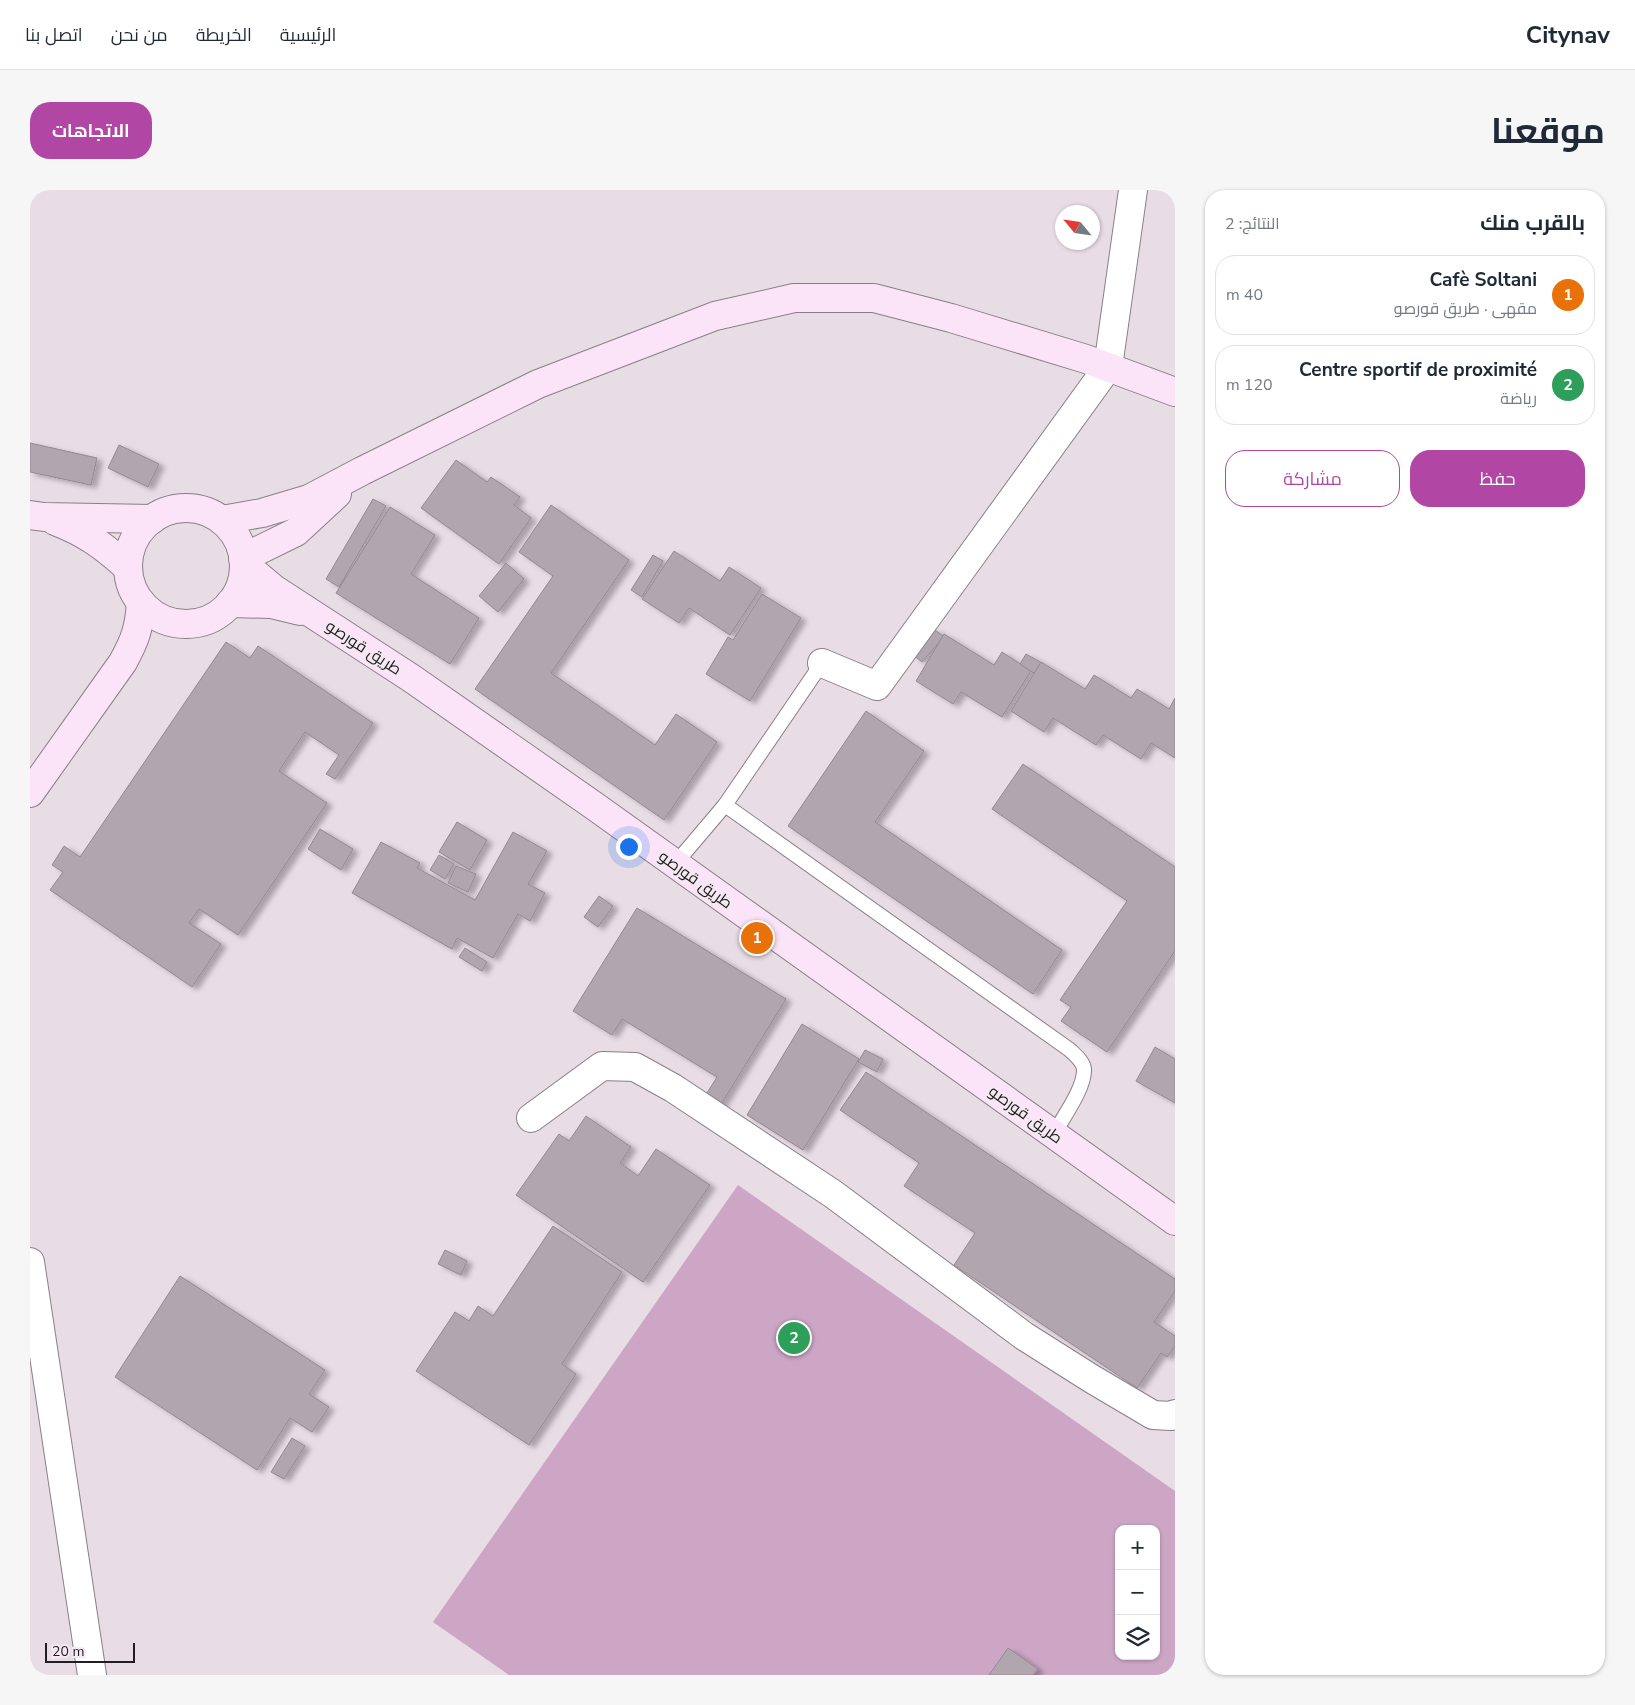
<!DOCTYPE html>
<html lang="ar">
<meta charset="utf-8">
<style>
:root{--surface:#fff;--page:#f6f6f7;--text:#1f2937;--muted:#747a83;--line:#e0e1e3;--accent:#b246a5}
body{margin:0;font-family:"Nunito Sans",Cairo,sans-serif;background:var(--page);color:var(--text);direction:rtl}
.controls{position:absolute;right:15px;bottom:15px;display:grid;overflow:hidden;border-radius:10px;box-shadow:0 1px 4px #0004}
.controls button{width:45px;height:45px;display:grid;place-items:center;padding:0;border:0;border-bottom:1px solid var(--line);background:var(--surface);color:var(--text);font:25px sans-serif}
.compass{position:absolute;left:1025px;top:15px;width:45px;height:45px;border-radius:50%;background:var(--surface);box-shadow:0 1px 4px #0004;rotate:299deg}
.scale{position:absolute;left:15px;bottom:12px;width:90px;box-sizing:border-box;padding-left:5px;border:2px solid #221d21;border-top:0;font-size:14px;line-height:18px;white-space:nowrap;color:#221d21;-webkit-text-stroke:4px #f5e9f3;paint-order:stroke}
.you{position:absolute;left:598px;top:656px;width:18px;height:18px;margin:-12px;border:4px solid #fff;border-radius:50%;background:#1a73e8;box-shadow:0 0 0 8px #1a73e833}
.badge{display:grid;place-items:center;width:32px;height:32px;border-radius:50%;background:var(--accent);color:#fff;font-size:16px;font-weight:700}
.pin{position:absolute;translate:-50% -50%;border:2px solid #fff;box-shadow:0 1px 5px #0006}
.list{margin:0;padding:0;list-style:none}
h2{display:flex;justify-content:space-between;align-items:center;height:65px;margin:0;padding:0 20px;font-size:21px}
h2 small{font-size:16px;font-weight:400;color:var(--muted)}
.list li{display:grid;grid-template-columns:32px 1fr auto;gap:15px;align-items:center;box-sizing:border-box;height:80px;margin:0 10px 10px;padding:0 10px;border:1px solid var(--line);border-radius:20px}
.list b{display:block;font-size:19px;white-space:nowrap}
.list p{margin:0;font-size:16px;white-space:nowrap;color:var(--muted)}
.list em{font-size:16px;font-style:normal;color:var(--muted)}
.actions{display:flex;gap:10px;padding:15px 20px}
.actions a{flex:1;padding:11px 0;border:1px solid var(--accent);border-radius:20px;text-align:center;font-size:18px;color:var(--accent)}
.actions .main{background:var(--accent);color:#fff}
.icon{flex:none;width:28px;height:28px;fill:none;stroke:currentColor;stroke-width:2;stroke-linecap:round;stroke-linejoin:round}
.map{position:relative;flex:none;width:1145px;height:1485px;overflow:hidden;direction:ltr;border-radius:20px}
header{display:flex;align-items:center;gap:30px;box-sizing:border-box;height:70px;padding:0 25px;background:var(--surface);border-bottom:1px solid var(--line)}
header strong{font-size:24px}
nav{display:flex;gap:28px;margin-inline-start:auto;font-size:18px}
.intro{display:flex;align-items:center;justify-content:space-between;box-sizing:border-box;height:120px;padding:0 30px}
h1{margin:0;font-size:35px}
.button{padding:12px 22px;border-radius:20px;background:var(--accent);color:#fff;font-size:18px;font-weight:700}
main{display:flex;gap:30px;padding:0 30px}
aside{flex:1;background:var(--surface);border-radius:20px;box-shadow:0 1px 4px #0004}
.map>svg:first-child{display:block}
.green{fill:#cda6c6;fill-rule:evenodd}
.building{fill:#b1a5ae;stroke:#948992;filter:url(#shadow)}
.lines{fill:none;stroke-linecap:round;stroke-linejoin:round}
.service-casing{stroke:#8a7f88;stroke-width:16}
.minor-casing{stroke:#8a7f88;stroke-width:30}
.secondary-casing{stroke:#8a7f88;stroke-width:30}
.service{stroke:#fff;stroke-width:14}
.minor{stroke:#fff;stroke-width:28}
.secondary{stroke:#fce4f8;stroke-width:28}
.labels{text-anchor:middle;stroke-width:4;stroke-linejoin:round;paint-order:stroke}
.street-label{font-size:16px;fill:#221d21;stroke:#f5e9f3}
</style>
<header>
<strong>Citynav</strong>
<nav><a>الرئيسية</a><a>الخريطة</a><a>من نحن</a><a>اتصل بنا</a></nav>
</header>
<div class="intro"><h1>موقعنا</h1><a class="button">الاتجاهات</a></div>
<main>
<aside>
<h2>بالقرب منك<small>النتائج: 2</small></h2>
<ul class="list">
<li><span class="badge" style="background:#e8710a">1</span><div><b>Cafè Soltani</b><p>مقهى · طريق قورصو</p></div><em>40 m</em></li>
<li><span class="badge" style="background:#2e9e5b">2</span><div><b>Centre sportif de proximité</b><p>رياضة</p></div><em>120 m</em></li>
</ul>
<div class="actions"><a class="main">حفظ</a><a>مشاركة</a></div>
</aside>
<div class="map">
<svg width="1145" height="1485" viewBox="0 0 1145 1485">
<defs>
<filter id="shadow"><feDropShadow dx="5.5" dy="3" stdDeviation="2.5" flood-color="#0004"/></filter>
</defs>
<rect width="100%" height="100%" fill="#e8dce5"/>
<path class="green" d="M708,995L1145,1301V1481L1142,1485H479L403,1432ZM1089,1339H1126V1466H1089Z"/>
<g class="building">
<path d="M0,253L67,268L61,295L0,282Z"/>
<path d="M89,255L129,274L118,297L78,278Z"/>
<path d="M426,270L457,292L461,287L490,307L484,315L501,328L469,374L391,318Z"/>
<path d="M343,309L356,316L309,397L296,389Z"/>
<path d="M521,315L599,370L521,483L625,555L646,524L687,552L634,630L445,499L523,386L489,362Z"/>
<path d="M360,317L405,345L381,384L449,428L420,474L306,403Z"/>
<path d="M644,361L690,391L699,377L731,398L700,445L659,418L649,433L612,409Z"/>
<path d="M623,365L633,371L612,407L601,400Z"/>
<path d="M476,373L494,389L468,422L449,406Z"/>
<path d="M732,404L771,428L720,511L676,484L698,447L703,450Z"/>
<path d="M904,439L914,447L892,472L882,464Z"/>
<path d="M914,444L964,475L972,462L1001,481L972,527L931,502L923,514L886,491Z"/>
<path d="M196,452L220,468L228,456L343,533L305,589L296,584L309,565L275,542L249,581L297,613L208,745L169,719L159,733L191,754L162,797L20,700L33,682L22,675L34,656L50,667Z"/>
<path d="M996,464L1012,473L1005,484L990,474Z"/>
<path d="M1011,472L1055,499L1064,485L1101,508L1107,499L1139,519L1145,508V568L1121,553L1111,569L1073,545L1066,555L1023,528L1014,542L981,521Z"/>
<path d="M836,521L894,561L845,632L1032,760L1003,804L758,636Z"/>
<path d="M993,574L1145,677V761L1077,862L1031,831L1041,817L1030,810L1097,711L962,619Z"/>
<path d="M427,632L457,650L440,680L409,662Z"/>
<path d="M290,639L323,659L311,680L278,659Z"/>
<path d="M483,642L517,661L498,694L515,703L500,731L488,724L463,768L427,748L422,759L322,703L351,652L390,673L387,678L445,710Z"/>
<path d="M409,665L424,674L415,689L400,680Z"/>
<path d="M426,676L446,684L438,702L418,693Z"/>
<path d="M569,706L583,716L568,737L554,727Z"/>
<path d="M607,718L756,809L687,921L672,911L687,887L592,829L582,845L543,821Z"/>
<path d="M435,758L457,772L452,781L429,767Z"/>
<path d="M772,834L829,869L773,960L717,925Z"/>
<path d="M1125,857L1145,869V913L1106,891Z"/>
<path d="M835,860L853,869L847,882L828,872Z"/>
<path d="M836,882L1145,1089V1101L1124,1132L1145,1146V1156L1137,1167L1131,1163L1107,1198L924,1075L945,1043L874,996L889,973L810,920Z"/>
<path d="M556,926L601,957L590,973L608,986L626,959L680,995L613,1092L486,1005L529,944L539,951Z"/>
<path d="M523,1036L592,1082L532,1174L546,1184L499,1255L386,1181L425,1122L439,1131L448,1116L463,1126Z"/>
<path d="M415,1060L437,1071L431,1085L408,1074Z"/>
<path d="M150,1086L295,1180L279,1204L299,1217L282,1242L260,1228L227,1280L85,1187Z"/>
<path d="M262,1248L275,1256L254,1289L241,1282Z"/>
<path d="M978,1458L1008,1479L1003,1485H959Z"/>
</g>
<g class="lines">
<g class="service-casing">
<g id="service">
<path d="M695,615L792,473"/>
<path d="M645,674L695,615L1040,860C1045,865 1053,871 1054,879C1055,898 1033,927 1024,944"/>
</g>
</g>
<g class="minor-casing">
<g id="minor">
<path d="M792,473L847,496L1078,177L1103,0"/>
<path d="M501,928L572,876L605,877L643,898L803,1004L994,1146L1062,1189L1123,1225L1141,1226L1145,1224"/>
<path d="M0,1072L62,1485"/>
</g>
</g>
<g class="secondary-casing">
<g id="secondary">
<circle cx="156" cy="376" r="58"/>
<path d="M0,325L14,327L123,329"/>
<path d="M192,330L232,323L279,309L332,281L508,194L685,126L764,108H844L921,128L1056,169L1145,202"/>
<path d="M25,331C56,343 74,356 98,378"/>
<path d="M213,368L266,342L307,304"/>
<path d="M214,374L244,399L381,488L563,615L1145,1031"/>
<path d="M200,413L241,414L270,421"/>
<path d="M0,603L93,472C105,450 109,439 111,413"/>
</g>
</g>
<use href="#service" class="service"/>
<use href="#minor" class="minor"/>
<use href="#secondary" class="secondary"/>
</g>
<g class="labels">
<g class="street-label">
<text transform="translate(334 457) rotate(33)" y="6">طريق قورصو</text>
<text transform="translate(666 689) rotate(36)" y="6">طريق قورصو</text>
<text transform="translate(996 924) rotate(36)" y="6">طريق قورصو</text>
</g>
</g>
</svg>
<div class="controls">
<button>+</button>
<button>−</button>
<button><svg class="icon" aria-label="layers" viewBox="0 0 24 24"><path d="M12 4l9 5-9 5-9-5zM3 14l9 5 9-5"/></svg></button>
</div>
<svg class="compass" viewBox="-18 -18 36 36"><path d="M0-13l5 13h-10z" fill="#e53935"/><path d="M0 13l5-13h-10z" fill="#747a83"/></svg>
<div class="scale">20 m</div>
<div class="you"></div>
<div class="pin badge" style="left:727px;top:748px;background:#e8710a">1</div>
<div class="pin badge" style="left:764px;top:1148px;background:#2e9e5b">2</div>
</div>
</main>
